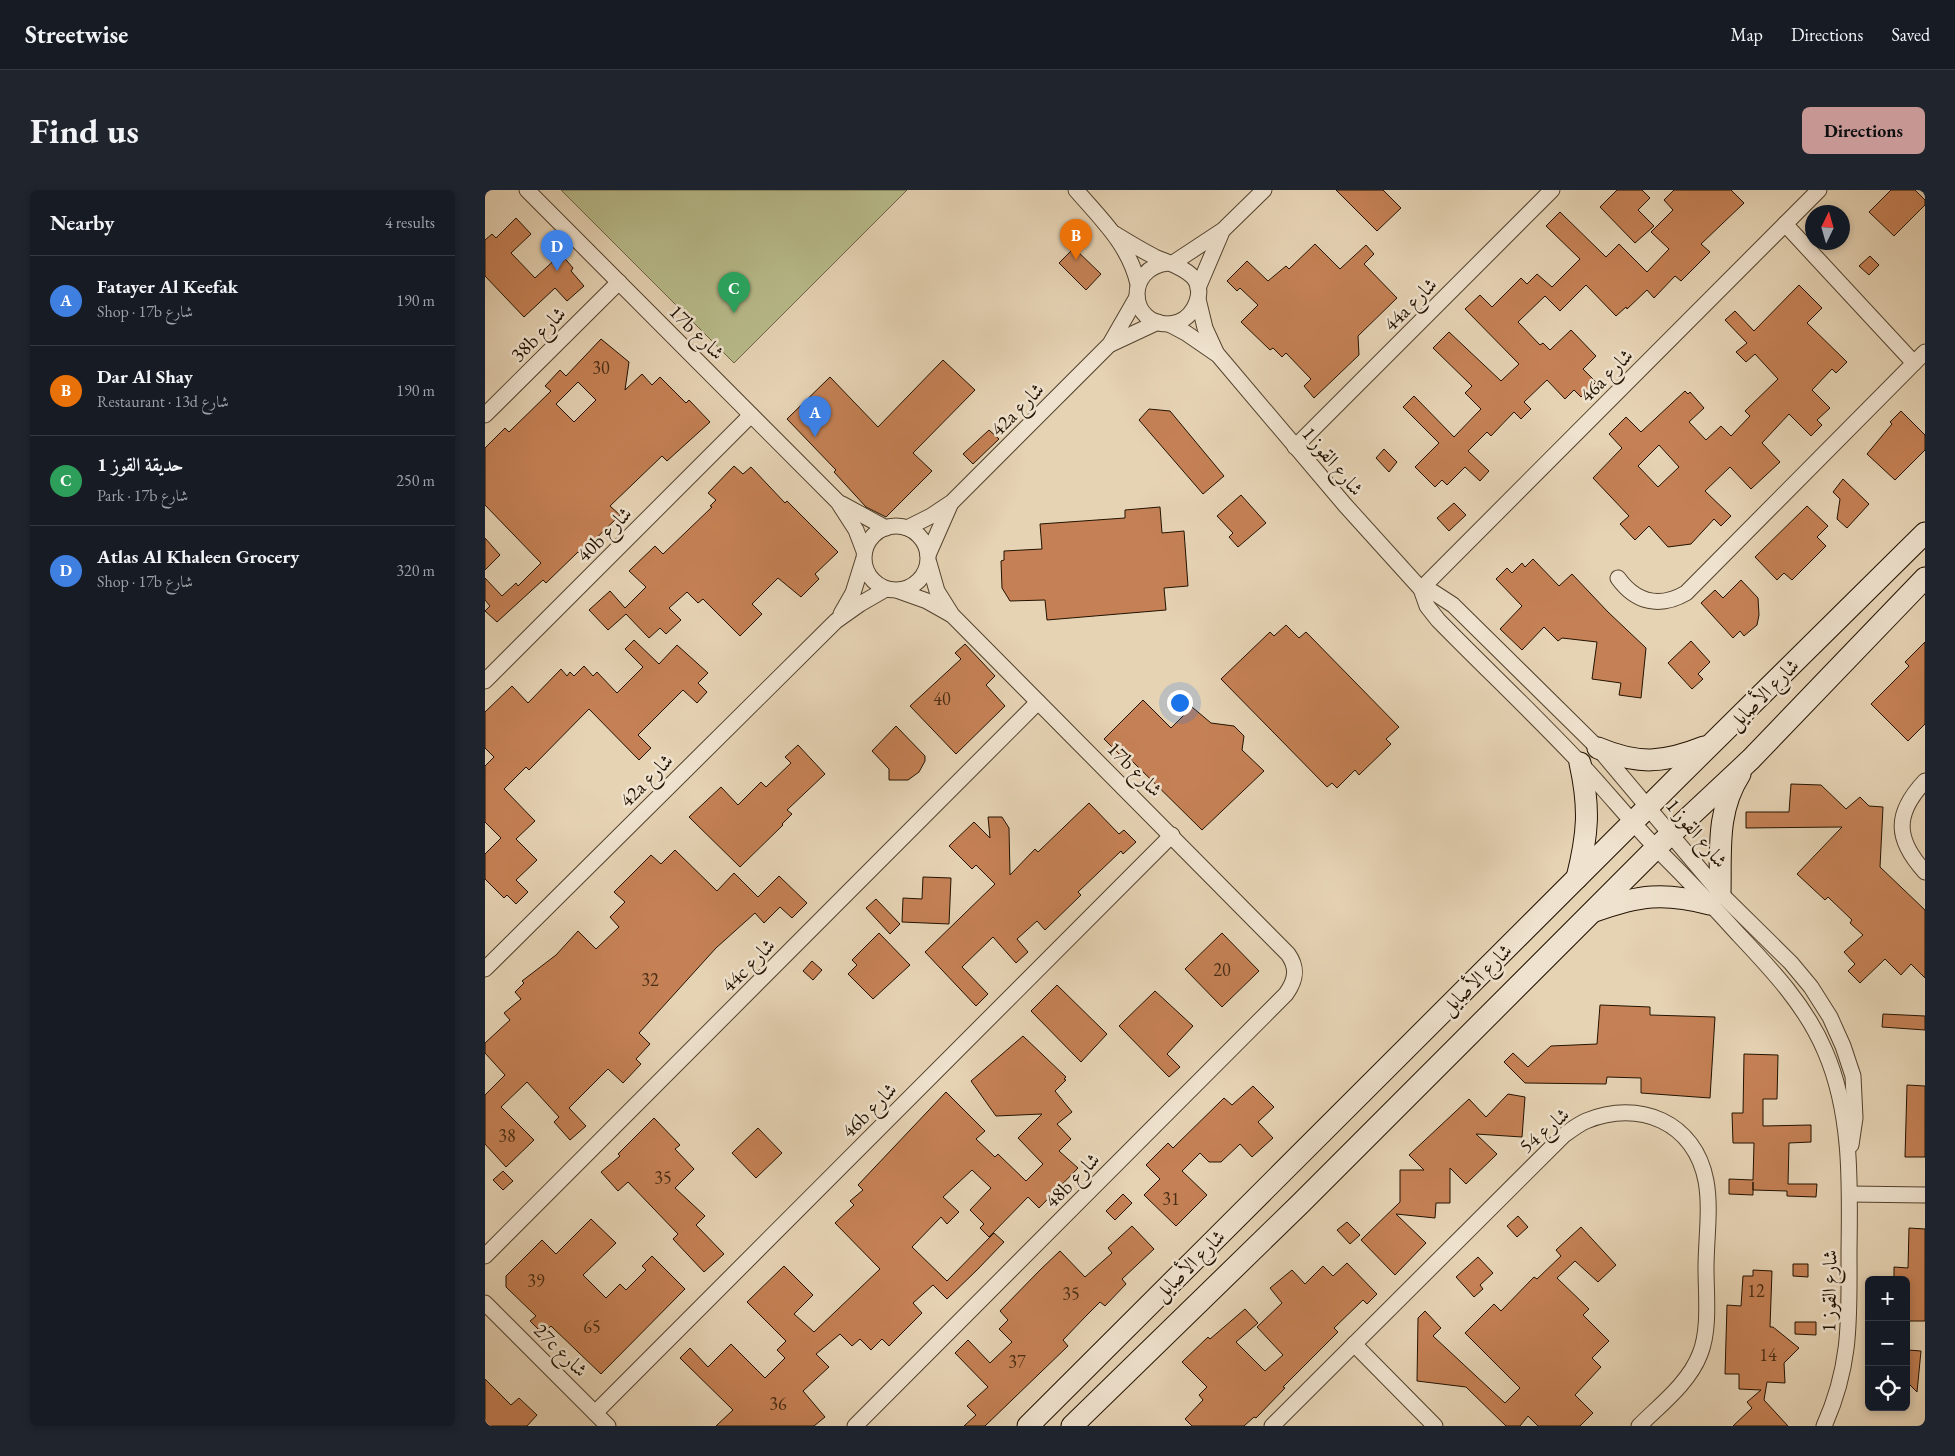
<!DOCTYPE html>
<meta charset="utf-8">
<style>
:root{--surface:#171b24;--page:#20242c;--text:#f1f3f6;--muted:#9ea1a6;--line:#363941;--accent:#c59692}
body{margin:0;font-family:"EB Garamond",Amiri,serif;background:var(--page);color:var(--text)}
.controls{position:absolute;right:15px;bottom:15px;display:grid;overflow:hidden;border-radius:8px;box-shadow:0 2px 8px #0003}
.controls button{width:45px;height:45px;display:grid;place-items:center;padding:0;border:0;border-bottom:1px solid var(--line);background:var(--surface);color:var(--text);font:25px sans-serif}
.compass{position:absolute;left:1320px;top:15px;width:45px;height:45px;border-radius:50%;background:var(--surface);box-shadow:0 2px 8px #0003;rotate:5deg}
.you{position:absolute;left:694px;top:512px;width:18px;height:18px;margin:-12px;border:4px solid #fff;border-radius:50%;background:#1a73e8;box-shadow:0 0 0 8px #1a73e833}
.badge{display:grid;place-items:center;width:32px;height:32px;border-radius:50%;background:var(--accent);color:#fff;font-size:16px;font-weight:700}
.pin{position:absolute;translate:-50% -41px;filter:drop-shadow(0 1px 2px #0008)}
.pin::after{content:'';position:absolute;top:26px;width:18px;height:15px;background:inherit;clip-path:polygon(0 0,100% 0,50% 100%)}
.list{margin:0;padding:0;list-style:none}
h2{display:flex;justify-content:space-between;align-items:center;height:65px;margin:0;padding:0 20px;font-size:21px}
h2 small{font-size:16px;font-weight:400;color:var(--muted)}
.list li{display:grid;grid-template-columns:32px 1fr auto;gap:15px;align-items:center;box-sizing:border-box;height:90px;padding:0 20px;border-top:1px solid var(--line)}
.list b{display:block;font-size:19px;white-space:nowrap}
.list p{margin:0;font-size:16px;white-space:nowrap;color:var(--muted)}
.list em{font-size:16px;font-style:normal;color:var(--muted)}
.icon{flex:none;width:28px;height:28px;fill:none;stroke:currentColor;stroke-width:2;stroke-linecap:round;stroke-linejoin:round}
.map{position:relative;flex:none;width:1440px;height:1236px;overflow:hidden;border-radius:8px}
header{display:flex;align-items:center;gap:30px;box-sizing:border-box;height:70px;padding:0 25px;background:var(--surface);border-bottom:1px solid var(--line)}
header strong{font-size:24px}
nav{display:flex;gap:28px;margin-inline-start:auto;font-size:18px}
.intro{display:flex;align-items:center;justify-content:space-between;box-sizing:border-box;height:120px;padding:0 30px}
h1{margin:0;font-size:35px}
.button{padding:12px 22px;border-radius:8px;background:var(--accent);color:#111;font-size:18px;font-weight:700}
main{display:flex;gap:30px;padding:0 30px}
aside{flex:1;background:var(--surface);border-radius:8px;box-shadow:0 2px 8px #0003}
.map>svg:first-child{display:block}
.green{fill:#b8bb8b;stroke:#6d6646}
.building{fill:#c58155;stroke:#221200;fill-rule:evenodd}
.lines{fill:none;stroke-linecap:round;stroke-linejoin:round}
.minor-casing{stroke:#53422d;stroke-width:17}
.secondary-casing{stroke:#221200;stroke-width:23}
.minor{stroke:#efe2ce;stroke-width:15}
.secondary{stroke:#efe2ce;stroke-width:21}
.labels{text-anchor:middle;stroke-width:5;stroke-linejoin:round;paint-order:stroke}
.number-label{font-size:18px;fill:#4b2e15}
.street-label{font-size:20px;fill:#221200;stroke:#efe2ce}
</style>
<header>
<strong>Streetwise</strong>
<nav><a>Map</a><a>Directions</a><a>Saved</a></nav>
</header>
<div class="intro"><h1>Find us</h1><a class="button">Directions</a></div>
<main>
<aside>
<h2>Nearby<small>4 results</small></h2>
<ul class="list">
<li><span class="badge" style="background:#3f7fe0">A</span><div><b>Fatayer Al Keefak</b><p>Shop · 17b شارع</p></div><em>190 m</em></li>
<li><span class="badge" style="background:#e8710a">B</span><div><b>Dar Al Shay</b><p>Restaurant · 13d شارع</p></div><em>190 m</em></li>
<li><span class="badge" style="background:#2e9e5b">C</span><div><b>حديقة القوز 1</b><p>Park · 17b شارع</p></div><em>250 m</em></li>
<li><span class="badge" style="background:#3f7fe0">D</span><div><b>Atlas Al Khaleen Grocery</b><p>Shop · 17b شارع</p></div><em>320 m</em></li>
</ul>
</aside>
<div class="map">
<svg width="1440" height="1236" viewBox="0 0 1440 1236">
<rect width="100%" height="100%" fill="#e6d3b4"/>
<filter id="stains"><feTurbulence type="fractalNoise" baseFrequency=".004" numOctaves="4"/><feColorMatrix values="0 0 0 0 .2 0 0 0 0 .09 0 0 0 0 .02 0 0 0 .5 -.17"/></filter>
<radialGradient id="worn" r=".72"><stop offset=".6" stop-color="#630" stop-opacity="0"/><stop offset="1" stop-color="#630" stop-opacity=".3"/></radialGradient>
<path class="green" d="M76,0H422L249,173Z"/>
<g class="building">
<path d="M851,0H898L916,18L892,41Z"/>
<path d="M1132,0H1157L1165,8L1153,20L1169,36L1150,53L1115,17Z"/>
<path d="M1189,0H1246L1259,13L1216,54L1225,62L1196,91L1190,86L1169,108L1162,100L1142,119L1141,117L1131,126L1101,95L1075,121L1060,106L1033,132L1055,155L1058,153L1065,160L1086,140L1111,166L1098,179L1111,192L1096,207L1089,200L1080,209L1062,190L1039,212L1046,219L1036,229L1029,222L1006,246L1002,242L983,261L1004,281L995,291L980,277L962,295L957,290L950,297L930,277L954,253L918,217L929,206L969,247L996,219L980,203L987,196L948,158L964,142L1016,191L1034,174L980,119L995,105L1007,117L1036,88L1042,94L1052,84L1067,97L1095,69L1061,36L1075,22L1121,67L1134,54L1162,82L1184,59L1166,42L1188,20L1179,10Z"/>
<path d="M1406,0H1430L1440,10V15L1409,46L1384,22Z"/>
<path d="M31,28L46,44L26,63L50,88L76,64L88,78L86,81L99,96L82,111L70,98L39,127L0,86V50L7,44L11,48Z"/>
<path d="M830,54L855,79L881,55L889,64L879,74L912,108L873,146L874,165L829,208L819,196L826,189L801,163L797,167L788,158L785,160L756,132L773,115L755,98L752,101L742,91L762,71L783,91L801,76L804,79Z"/>
<path d="M589,58L616,84L601,100L574,73Z"/>
<path d="M1385,66L1394,75L1384,85L1374,76Z"/>
<path d="M1314,95L1337,118L1322,133L1362,172L1351,183L1347,179L1327,200L1345,218L1332,230L1337,235L1326,246L1304,224L1277,253L1295,272L1266,299L1245,277L1220,301L1246,326L1236,336L1229,329L1206,354L1183,357L1164,336L1150,350L1135,334L1144,326L1108,288L1137,258L1124,244L1141,227L1156,242L1200,201L1203,204L1205,202L1219,218L1204,232L1221,250L1236,236L1246,246L1265,226L1260,221L1293,189L1270,164L1261,172L1251,162L1262,153L1240,130L1250,121L1269,141ZM1174,255L1194,277L1173,297L1153,276Z"/>
<path d="M116,149L144,172L140,200L157,184L167,195L175,187L201,213L204,210L225,232L182,271L177,266L125,316L135,325L95,364L93,362L61,393L58,390L12,432L0,421L5,416L0,410V388L17,406L31,393L33,396L56,373L0,315V258L20,238L24,242L66,201L60,196L75,180L81,186ZM93,192L111,210L89,232L71,214Z"/>
<path d="M458,170L490,200L428,263L447,281L401,327L381,317L349,282L351,280L302,229L345,187L393,237Z"/>
<path d="M664,219L685,221L739,286L718,304L654,230Z"/>
<path d="M1416,221L1440,245V260L1410,290L1382,264L1407,234L1405,232Z"/>
<path d="M504,240L514,249L488,274L478,264Z"/>
<path d="M899,259L912,272L904,282L891,268Z"/>
<path d="M249,276L258,284L266,277L300,313L302,311L353,362L330,384L334,389L316,407L293,388L267,414L277,424L255,446L218,409L213,413L202,402L184,418L196,430L181,444L175,438L164,448L141,424L123,440L104,420L125,401L140,418L161,397L144,381L170,356L178,364L227,317L225,316L231,310L223,303Z"/>
<path d="M1358,289L1384,314L1362,338L1352,329L1355,309L1348,302Z"/>
<path d="M756,305L781,333L753,357L744,347L748,343L732,326Z"/>
<path d="M969,313L981,325L964,341L952,328Z"/>
<path d="M1322,316L1343,336L1332,347L1341,356L1307,390L1299,383L1292,390L1270,367Z"/>
<path d="M675,317L677,343L699,341L703,396L679,398L681,420L562,430L560,410L525,411L517,398L516,371L519,370V361L557,359L555,334L640,328V320Z"/>
<path d="M0,348L15,365L0,380Z"/>
<path d="M1048,369L1074,396L1087,384L1123,422L1161,458L1156,508L1134,505L1136,493L1107,489L1112,452L1077,448L1073,451L1059,437L1037,460L1015,439L1037,416L1011,389L1022,378L1027,383L1037,373L1040,377Z"/>
<path d="M1256,390L1273,408L1274,425L1272,435L1259,446L1255,441L1248,448L1216,413L1230,400L1238,408Z"/>
<path d="M801,435L814,448L821,442L914,537L901,549L906,554L874,585L870,580L852,598L847,593L842,597L736,489L785,442L789,446Z"/>
<path d="M149,450L174,474L192,455L223,483L213,493L222,502L212,513L198,500L153,545L166,558L154,570L104,519L44,580L41,577L19,599L50,631L31,649L52,670L31,690L43,702L31,714L22,705L19,708L0,689V664L16,648L0,632V576L9,567L0,558V522L27,496L43,513L76,479L82,486L85,482L89,486L99,476L108,486L112,482L132,503L158,477L140,459Z"/>
<path d="M1206,451L1225,472L1213,484L1218,489L1207,499L1183,473Z"/>
<path d="M1440,452V534L1423,551L1386,514L1424,476L1420,472Z"/>
<path d="M480,454L510,486L501,495L520,516L471,564L425,516L476,469L470,463Z"/>
<path d="M658,510L686,538L707,517L726,533L749,536L759,546L757,560L779,581L717,640L642,566L639,569L619,549Z"/>
<path d="M411,536L440,566V571L434,582L423,590H404V579L387,561Z"/>
<path d="M313,555L340,584L302,620L307,624L297,634L298,635L255,677L204,627L236,597L253,615L276,592L281,597L306,573L300,567Z"/>
<path d="M1306,594L1336,595L1361,619L1375,607L1384,616L1398,617L1395,677L1440,720V788L1426,774L1416,785L1400,769L1375,793L1363,781L1370,774L1359,762L1378,745L1365,733L1367,730L1343,707L1340,710L1312,684L1357,637L1261,638V622H1304Z"/>
<path d="M604,613L634,644L639,640L651,652L638,664L636,661L593,702L596,705L560,740L552,731L532,749L543,762L531,773L508,747L477,777L503,804L491,816L440,762L510,694L491,675L487,679L464,656L489,632L505,648L503,627H517L524,638L525,685L550,659L553,662Z"/>
<path d="M190,660L232,701L249,683L273,707L294,686L322,713L307,728L295,717L279,733L270,723L231,758L154,843L165,854L151,869L156,874L138,893L123,879L84,918L101,936L85,950L69,932L74,927L42,892L16,917L49,950L21,977L0,954V905L20,885L0,863V853L25,830L19,823L36,809L30,802L39,793L37,791L71,765L93,741L111,759L134,737L125,727L140,712L129,702L166,665L176,674Z"/>
<path d="M438,687L466,688L464,734L417,732L418,708L437,709Z"/>
<path d="M391,709L415,734L405,744L381,718Z"/>
<path d="M394,743L425,775L388,809L363,784L372,775L367,770Z"/>
<path d="M737,743L774,781L737,817L700,779Z"/>
<path d="M327,771L337,780L328,790L318,781Z"/>
<path d="M572,795L622,844L596,872L546,821Z"/>
<path d="M670,801L708,836L682,864L695,877L684,887L634,836Z"/>
<path d="M1115,815L1165,817V825L1230,827L1225,908L1156,903V888L1122,887L1121,894L1040,893L1019,872L1028,863L1043,877L1066,856L1112,854Z"/>
<path d="M1398,824L1440,826V840L1397,837Z"/>
<path d="M538,846L581,887L579,889L581,890L570,901L587,922L572,934L586,949L574,961L593,978L554,1018L543,1007L504,1047L495,1038L499,1034L485,1020L506,998L487,980L458,1007L474,1022L462,1034L456,1027L427,1057L462,1091L509,1043L519,1052L492,1080L462,1109L448,1095L428,1113L437,1123L404,1156L397,1149L386,1160L375,1149L367,1156L355,1144L331,1164L344,1177L318,1201L340,1227L329,1236H231L248,1220L195,1168L205,1158L223,1177L246,1154L280,1188L300,1168L292,1160L301,1151L262,1112L299,1076L328,1105L309,1124L329,1142L395,1079L350,1033L369,1015L365,1011L378,1000L373,995L461,902L500,941L491,949L510,967L513,964L541,991L558,974L533,948L557,924L511,926L486,891Z"/>
<path d="M1259,864L1293,865L1292,909H1278V936L1326,935V952L1304,953L1303,994H1332L1331,1007L1302,1006V1001L1268,1000V992V1005L1244,1004V989L1268,990L1269,953H1248L1247,923H1258Z"/>
<path d="M1422,895L1440,896V967H1420Z"/>
<path d="M768,896L789,917L773,932L788,948L767,967L755,954L736,972H724L715,963L697,981L722,1005L691,1036L659,1005L675,989L661,975L683,953L688,958L739,908L747,915Z"/>
<path d="M1023,904L1040,907L1037,947L991,944L1012,964L981,994L965,978V1013H951L950,1028L911,1024L941,1053L910,1085L876,1050L915,1012V980H939L924,965L984,909L1001,927Z"/>
<path d="M169,928L195,955L190,959L209,979L190,998L220,1026L211,1035L239,1064L219,1082L188,1049L193,1044L143,992L133,1001L116,982L135,966L133,964Z"/>
<path d="M273,938L297,963L271,988L247,963Z"/>
<path d="M18,981L28,991L18,1000L8,990Z"/>
<path d="M638,1004L647,1013L630,1030L621,1021Z"/>
<path d="M1033,1026L1043,1037L1032,1047L1022,1036Z"/>
<path d="M106,1029L131,1053L98,1085L121,1108L135,1094L141,1100L161,1080L157,1076L167,1066L200,1099L116,1184L66,1136L58,1144L45,1131L51,1126L21,1097V1086L57,1050L71,1064Z"/>
<path d="M862,1032L875,1045L865,1054L852,1040Z"/>
<path d="M647,1036L669,1059L637,1089L641,1094L620,1116L615,1112L601,1126L578,1150L583,1156L500,1236H479L491,1225L482,1216L503,1197L470,1163L483,1150L505,1173L527,1152L514,1139L523,1130L515,1121L556,1079L575,1061L600,1087L627,1063L623,1058Z"/>
<path d="M1096,1037L1131,1075L1113,1092L1090,1071L1072,1088L1104,1119L1098,1125L1124,1151L1107,1168L1116,1177L1090,1205L1108,1223L1095,1236H1053L1043,1226L1035,1236H1021L981,1197L932,1191L933,1128L940,1121L956,1138L948,1146L1020,1213L1035,1198L980,1143L1009,1114L1016,1121L1049,1087L1052,1089L1076,1066L1071,1060Z"/>
<path d="M1424,1038L1440,1039V1131H1421V1090H1409V1077L1423,1078Z"/>
<path d="M993,1067L1008,1083L995,1095L998,1099L989,1107L971,1087Z"/>
<path d="M862,1073L892,1104L882,1114L878,1110L849,1138L853,1142L798,1197L800,1198L771,1228L769,1227L759,1236H707L700,1229L718,1210L714,1205L722,1197L697,1172L723,1147L725,1149L760,1119L773,1133L751,1152L780,1181L798,1165L772,1137L797,1113L785,1098L807,1080L820,1094L838,1076L848,1086Z"/>
<path d="M1308,1074H1323V1087L1308,1086Z"/>
<path d="M1268,1080L1287,1081L1285,1137H1288L1314,1158L1299,1173L1300,1193L1282,1192L1279,1210L1303,1236H1248L1267,1218L1262,1212L1276,1200L1254,1199V1184H1240L1242,1115L1256,1116L1258,1086H1268Z"/>
<path d="M1310,1132H1331V1145L1310,1144Z"/>
<path d="M1423,1160L1436,1161L1432,1202L1421,1191Z"/>
<path d="M0,1189L26,1215L34,1208L52,1225L42,1236H0Z"/>
</g>
<g class="lines">
<g class="minor-casing">
<g id="minor">
<path d="M42,0L353,312L371,340L379,361"/>
<path d="M591,0C617,30 644,55 653,94"/>
<path d="M1300,34L1429,173"/>
<path d="M630,44C643,52 656,60 670,67C690,76 727,84 709,118C704,127 695,133 685,134C644,136 639,78 683,73"/>
<path d="M688,73L738,40L779,0"/>
<path d="M713,98L736,44"/>
<path d="M713,109L720,138L731,162"/>
<path d="M684,134L701,143L733,165L860,315L936,399L942,416L953,430C1000,478 1050,525 1096,574C1123,603 1147,633 1174,661C1201,688 1228,716 1254,745C1287,780 1321,816 1340,861C1367,923 1365,994 1364,1061C1364,1127 1367,1174 1339,1236"/>
<path d="M626,154L673,132"/>
<path d="M0,225L134,92"/>
<path d="M810,257L1067,0"/>
<path d="M357,314L401,338"/>
<circle cx="411" cy="368" r="32"/>
<path d="M422,338L446,326L467,312L625,154L652,107"/>
<path d="M443,365L465,315"/>
<path d="M1133,388C1151,413 1175,418 1201,403L1440,162"/>
<path d="M936,399L948,402L968,415L1113,558L1235,703L1306,773L1326,797L1345,827L1358,856L1368,886L1370,928L1366,955"/>
<path d="M936,399L1334,0"/>
<path d="M414,401L442,411L465,424"/>
<path d="M356,424L368,403L378,371"/>
<path d="M0,491L266,225"/>
<path d="M1440,591C1409,624 1410,649 1440,682"/>
<path d="M0,779L351,431L375,414L401,399"/>
<path d="M1365,1004L1440,1005"/>
<path d="M0,1066L553,512"/>
<path d="M0,1113L123,1236"/>
<path d="M869,1154L950,1236"/>
<path d="M110,1223L687,645"/>
<path d="M370,1236L801,804C811,790 813,778 803,764L467,425L452,401L444,373"/>
<path d="M787,1236L1079,945C1086,940 1094,934 1101,931C1154,909 1210,932 1221,991C1226,1018 1221,1050 1221,1078C1221,1105 1225,1139 1215,1164C1204,1193 1175,1215 1154,1236"/>
</g>
</g>
<g class="secondary-casing">
<g id="secondary">
<path d="M1113,558C1153,575 1179,573 1219,557"/>
<path d="M1092,688C1103,644 1105,618 1095,573"/>
<path d="M1235,703C1236,661 1231,621 1255,584"/>
<path d="M1110,721C1154,705 1179,702 1225,714"/>
<path d="M543,1236L1191,589L1440,343"/>
<path d="M587,1236L815,1014L1171,658L1266,569L1440,388"/>
</g>
</g>
<use href="#minor" class="minor"/>
<use href="#secondary" class="secondary"/>
</g>
<g class="labels">
<g class="number-label">
<text x="116" y="184">30</text>
<text x="457" y="515">40</text>
<text x="737" y="786">20</text>
<text x="165" y="796">32</text>
<text x="22" y="952">38</text>
<text x="178" y="994">35</text>
<text x="686" y="1015">31</text>
<text x="51" y="1097">39</text>
<text x="1271" y="1107">12</text>
<text x="586" y="1110">35</text>
<text x="107" y="1143">65</text>
<text x="1283" y="1171">14</text>
<text x="532" y="1178">37</text>
<text x="293" y="1220">36</text>
</g>
<g class="street-label">
<text transform="translate(925 114) rotate(-45)" y="7">44a شارع</text>
<text transform="translate(212 142) rotate(45)" y="7">17b شارع</text>
<text transform="translate(53 144) rotate(-45)" y="7">38b شارع</text>
<text transform="translate(1121 185) rotate(-45)" y="7">46a شارع</text>
<text transform="translate(532 219) rotate(-45)" y="7">42a شارع</text>
<text transform="translate(848 271) rotate(50)" y="7">شارع القوز 1</text>
<text transform="translate(119 344) rotate(-45)" y="7">40b شارع</text>
<text transform="translate(1278 504) rotate(-45)" y="7">شارع الأصايل</text>
<text transform="translate(650 579) rotate(45)" y="7">17b شارع</text>
<text transform="translate(161 590) rotate(-45)" y="7">42a شارع</text>
<text transform="translate(1212 643) rotate(50)" y="7">شارع القوز 1</text>
<text transform="translate(263 775) rotate(-45)" y="7">44c شارع</text>
<text transform="translate(991 789) rotate(-45)" y="7">شارع الأصايل</text>
<text transform="translate(384 920) rotate(-45)" y="7">46b شارع</text>
<text transform="translate(1059 940) rotate(-40)" y="7">شارع 54</text>
<text transform="translate(587 990) rotate(-45)" y="7">48b شارع</text>
<text transform="translate(704 1075) rotate(-45)" y="7">شارع الأصايل</text>
<text transform="translate(1344 1101) rotate(-89)" y="7">شارع القوز 1</text>
<text transform="translate(76 1160) rotate(45)" y="7">27c شارع</text>
</g>
</g>
<rect width="100%" height="100%" filter="url(#stains)"/>
<rect width="100%" height="100%" fill="url(#worn)"/>
</svg>
<div class="controls">
<button>+</button>
<button>−</button>
<button><svg class="icon" aria-label="locate" viewBox="0 0 24 24"><circle cx="12" cy="12" r="6"/><path d="M12 2v4M12 18v4M2 12h4M18 12h4"/></svg></button>
</div>
<svg class="compass" viewBox="-18 -18 36 36"><path d="M0-13l5 13h-10z" fill="#e53935"/><path d="M0 13l5-13h-10z" fill="#9ea1a6"/></svg>
<div class="you"></div>
<div class="pin badge" style="left:330px;top:247px;background:#3f7fe0">A</div>
<div class="pin badge" style="left:591px;top:70px;background:#e8710a">B</div>
<div class="pin badge" style="left:249px;top:123px;background:#2e9e5b">C</div>
<div class="pin badge" style="left:72px;top:81px;background:#3f7fe0">D</div>
</div>
</main>
